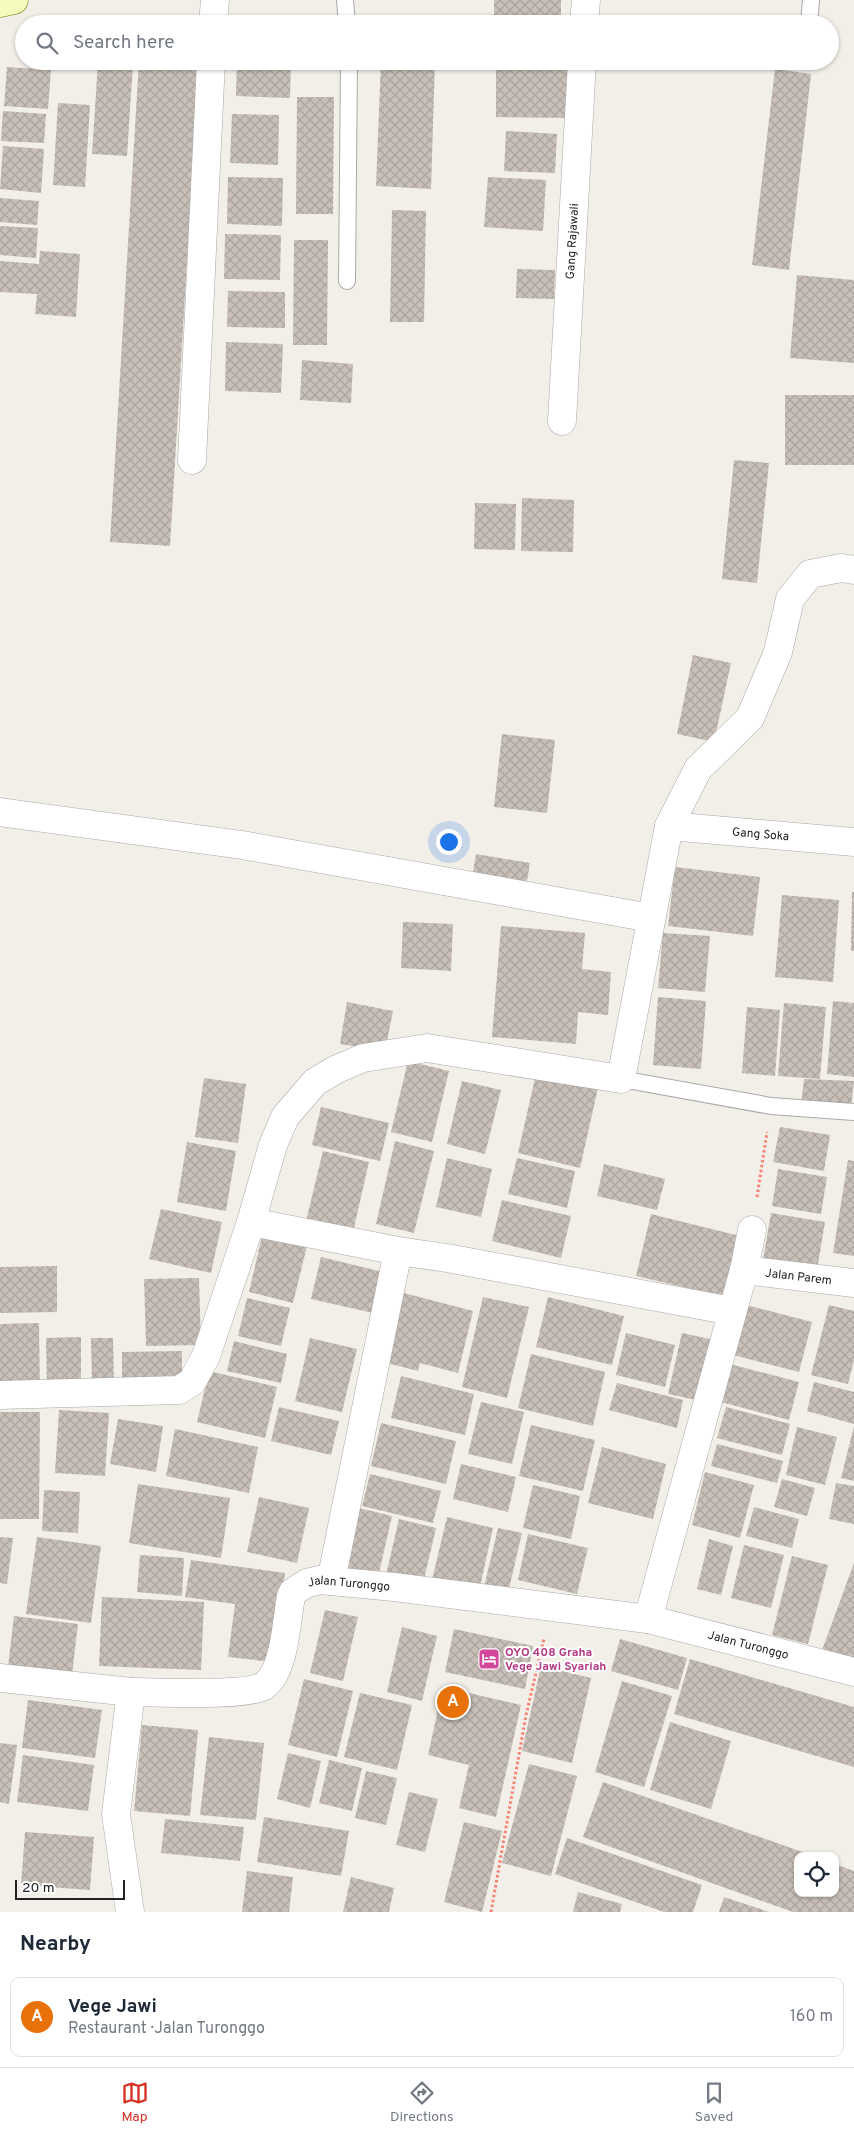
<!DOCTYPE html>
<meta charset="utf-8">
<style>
:root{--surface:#fff;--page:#f2f2f3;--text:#1f2937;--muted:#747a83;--line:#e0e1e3;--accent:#d93025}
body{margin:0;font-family:Overpass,sans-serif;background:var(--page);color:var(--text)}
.controls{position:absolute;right:15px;bottom:15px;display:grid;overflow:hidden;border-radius:10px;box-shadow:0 1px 4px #0004}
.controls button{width:45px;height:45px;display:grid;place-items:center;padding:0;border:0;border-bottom:1px solid var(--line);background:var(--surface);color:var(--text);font:25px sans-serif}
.scale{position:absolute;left:15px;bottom:12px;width:110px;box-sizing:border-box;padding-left:5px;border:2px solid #222;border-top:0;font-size:14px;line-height:18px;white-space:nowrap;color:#222;-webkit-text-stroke:4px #fff;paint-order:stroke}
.you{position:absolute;left:448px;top:841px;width:18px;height:18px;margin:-12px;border:4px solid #fff;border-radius:50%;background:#1a73e8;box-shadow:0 0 0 8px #1a73e833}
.badge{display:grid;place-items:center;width:32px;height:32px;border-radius:50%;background:var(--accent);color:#fff;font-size:16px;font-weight:700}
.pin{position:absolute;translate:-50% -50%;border:2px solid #fff;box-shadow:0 1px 5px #0006}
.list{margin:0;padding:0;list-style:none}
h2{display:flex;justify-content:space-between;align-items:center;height:65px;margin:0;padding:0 20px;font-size:21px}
h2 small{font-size:16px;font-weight:400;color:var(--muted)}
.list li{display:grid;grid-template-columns:32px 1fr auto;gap:15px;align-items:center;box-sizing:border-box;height:80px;margin:0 10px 10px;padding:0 10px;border:1px solid var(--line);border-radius:10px}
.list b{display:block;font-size:19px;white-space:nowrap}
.list p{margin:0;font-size:16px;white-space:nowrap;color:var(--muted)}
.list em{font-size:16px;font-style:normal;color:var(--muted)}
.icon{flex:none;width:28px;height:28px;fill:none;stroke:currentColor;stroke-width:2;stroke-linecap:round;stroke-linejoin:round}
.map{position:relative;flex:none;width:854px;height:1912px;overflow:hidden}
.search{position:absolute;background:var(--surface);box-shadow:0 1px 4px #0004;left:15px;right:15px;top:15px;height:55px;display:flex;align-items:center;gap:12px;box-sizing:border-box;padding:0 18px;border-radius:28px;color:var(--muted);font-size:19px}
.sheet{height:155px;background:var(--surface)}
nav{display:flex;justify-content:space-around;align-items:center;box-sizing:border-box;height:70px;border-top:1px solid var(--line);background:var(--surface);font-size:14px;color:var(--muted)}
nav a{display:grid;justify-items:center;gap:2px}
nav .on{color:var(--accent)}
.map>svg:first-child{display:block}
.building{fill:url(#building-cross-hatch)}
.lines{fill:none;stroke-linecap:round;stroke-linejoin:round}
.lane-casing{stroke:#a9a9a9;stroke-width:18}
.street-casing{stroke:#a9a9a9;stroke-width:29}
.secondary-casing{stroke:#707d05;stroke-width:29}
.path{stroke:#fa8072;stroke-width:3;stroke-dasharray:2.5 2.5;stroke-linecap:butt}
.lane{stroke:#fff;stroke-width:16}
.street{stroke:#fff;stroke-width:28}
.secondary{stroke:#f7fabf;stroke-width:28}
.labels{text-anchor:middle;stroke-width:4;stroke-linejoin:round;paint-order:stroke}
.street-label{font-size:12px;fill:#222;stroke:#fff}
.hotel-label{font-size:12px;font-weight:bold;fill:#b23c85;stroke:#fff;text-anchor:start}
</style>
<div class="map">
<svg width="854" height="1912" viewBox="0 0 854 1912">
<defs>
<pattern id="building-cross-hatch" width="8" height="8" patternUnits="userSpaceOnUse" patternTransform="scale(1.25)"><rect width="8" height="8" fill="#c7bfb8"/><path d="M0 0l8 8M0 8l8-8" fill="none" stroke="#aba49e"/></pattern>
</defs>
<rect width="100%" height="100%" fill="#f2efe9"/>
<g class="building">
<rect x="494" y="0" width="67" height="24"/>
<path d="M238,21L290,22V24H238Z"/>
<path d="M139,61H199L170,546L110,542Z"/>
<path d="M237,61H291L290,98L236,96Z"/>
<path d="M381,61H435L431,189L376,186Z"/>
<path d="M496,61H576L575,118L496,117Z"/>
<path d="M98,62L133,64L127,156L92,154Z"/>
<path d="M7,67L51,70L48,109L4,106Z"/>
<path d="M775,69L811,74L789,270L752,265Z"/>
<path d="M297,97H334L333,214H296Z"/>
<path d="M58,103L90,105L85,187L53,185Z"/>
<path d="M3,111L46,114L44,143L1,141Z"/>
<path d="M232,114L279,115L278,165L230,163Z"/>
<path d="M506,131L557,134L555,173L504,171Z"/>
<path d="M3,146L44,149L41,193L0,189Z"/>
<path d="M228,177L283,178L282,226L227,224Z"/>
<path d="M488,177L546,180L543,231L484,227Z"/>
<path d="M0,198L39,201L37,225L0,222Z"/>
<path d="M392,210L426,211L424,322H390Z"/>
<path d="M0,226L38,228L36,258L0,255Z"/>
<path d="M225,234L281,235L280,280L224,279Z"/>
<path d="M294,240H328L327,345H293Z"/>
<path d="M40,251L80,254L76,317L35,314L37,294L0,292V261L39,264Z"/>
<path d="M517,269L555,270L554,299L516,298Z"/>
<path d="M797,275L854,280V363L790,358Z"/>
<path d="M228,291L285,292V328L227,327Z"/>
<path d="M226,342L283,344L281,393L225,391Z"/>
<path d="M302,360L353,364L351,403L300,400Z"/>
<rect x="785" y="395" width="69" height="70"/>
<path d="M734,460L769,463L757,583L722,579Z"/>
<path d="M522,498L574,500L573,552L521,551Z"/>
<path d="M475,503L516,504L515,550L474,549Z"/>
<path d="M693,655L731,663L714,742L677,734Z"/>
<path d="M502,734L555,740L547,813L494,807Z"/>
<path d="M476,854L530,863L525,893L471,884Z"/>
<path d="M675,867L760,877L753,936L668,926Z"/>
<path d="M852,892H854V951H851Z"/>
<path d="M782,895L839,900L833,982L775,977Z"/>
<path d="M403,922L453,924L451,971L401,968Z"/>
<path d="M501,926L585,933L582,969L611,972L608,1015L578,1012L576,1044L492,1037Z"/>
<path d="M663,933L710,936L705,992L658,988Z"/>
<path d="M658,997L706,1001L701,1069L653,1065Z"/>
<path d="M833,1001L854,1003V1077L827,1074Z"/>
<path d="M347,1002L393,1011L385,1051L340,1044Z"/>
<path d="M784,1003L826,1007L820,1079L778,1076Z"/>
<path d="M747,1007L780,1010L775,1076L742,1073Z"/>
<path d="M408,1061L449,1071L432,1142L391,1132Z"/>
<path d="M536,1074L598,1088L580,1168L518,1153Z"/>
<path d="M204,1078L246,1084L238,1143L195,1137Z"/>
<path d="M804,1079L854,1081L851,1107L801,1105Z"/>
<path d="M462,1081L501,1090L485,1154L447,1144Z"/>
<path d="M321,1107L389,1123L380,1161L312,1145Z"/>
<path d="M780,1127L830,1135L824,1171L773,1162Z"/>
<path d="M395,1141L434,1151L414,1233L376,1224Z"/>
<path d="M187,1142L236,1151L226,1211L177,1202Z"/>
<path d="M323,1151L369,1162L353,1232L306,1221Z"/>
<path d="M447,1158L492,1169L481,1217L436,1207Z"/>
<path d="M517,1158L575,1171L567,1208L508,1194Z"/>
<path d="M848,1160L854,1161V1256L833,1253Z"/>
<path d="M604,1164L665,1179L657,1210L597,1196Z"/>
<path d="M778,1169L827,1177L821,1214L772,1206Z"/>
<path d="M502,1200L571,1216L561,1258L492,1241Z"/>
<path d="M161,1209L222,1222L211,1273L149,1259Z"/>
<path d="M771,1213L825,1222L816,1276L762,1266Z"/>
<path d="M651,1214L740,1236L726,1297L636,1276Z"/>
<path d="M262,1236L307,1246L293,1303L249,1292Z"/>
<path d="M321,1257L383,1272L373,1313L311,1299Z"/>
<path d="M57,1266V1312L0,1313V1267Z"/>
<path d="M199,1278L201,1345L146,1346L144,1279Z"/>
<path d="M404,1293L473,1311L458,1373L420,1363L418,1371L387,1363Z"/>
<path d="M483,1297L529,1307L507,1398L462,1387Z"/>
<path d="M548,1297L624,1316L612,1365L536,1347Z"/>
<path d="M247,1298L290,1308L281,1346L238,1336Z"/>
<path d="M746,1305L812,1322L799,1372L733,1355Z"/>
<path d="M829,1305L854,1311V1360L848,1384L811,1375Z"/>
<path d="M39,1323L40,1393L0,1394V1324Z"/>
<path d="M626,1333L675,1345L665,1387L616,1375Z"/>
<path d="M682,1333L710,1339L696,1400L668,1394Z"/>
<path d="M81,1337V1392H47L46,1338Z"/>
<path d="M91,1338H113L114,1384H92Z"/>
<path d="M310,1338L357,1349L342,1412L295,1401Z"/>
<path d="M234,1341L287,1354L281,1383L227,1371Z"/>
<path d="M182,1351V1382L122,1383V1352Z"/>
<path d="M531,1354L605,1372L593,1426L518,1408Z"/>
<path d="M726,1363L799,1382L789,1420L717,1401Z"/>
<path d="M209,1371L277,1387L265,1438L197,1422Z"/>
<path d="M401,1376L474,1394L465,1435L391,1418Z"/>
<path d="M814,1382L854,1392V1424L807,1411Z"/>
<path d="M617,1383L683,1400L677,1428L609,1410Z"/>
<path d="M481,1402L524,1412L512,1464L468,1454Z"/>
<path d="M279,1407L339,1421L331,1455L271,1441Z"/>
<path d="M726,1407L790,1424L782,1455L717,1438Z"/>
<path d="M59,1410L109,1413L105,1476L55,1473Z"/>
<path d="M0,1412H40L39,1519H0Z"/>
<path d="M118,1419L163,1426L156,1472L110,1464Z"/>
<path d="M381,1423L456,1441L446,1484L371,1466Z"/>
<path d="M531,1425L595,1440L583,1491L519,1476Z"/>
<path d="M854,1426V1481L841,1478Z"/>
<path d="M797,1427L837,1437L825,1485L786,1475Z"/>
<path d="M175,1429L258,1447L249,1493L166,1476Z"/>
<path d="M717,1444L783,1461L777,1483L711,1466Z"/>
<path d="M602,1447L666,1464L653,1519L588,1503Z"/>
<path d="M461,1464L516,1477L508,1512L453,1499Z"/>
<path d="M705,1472L754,1485L740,1538L692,1525Z"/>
<path d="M370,1474L441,1491L433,1523L362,1506Z"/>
<path d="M782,1479L815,1488L807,1516L774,1507Z"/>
<path d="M836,1483L854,1486V1524L829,1519Z"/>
<path d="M138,1484L230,1498L221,1558L129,1543Z"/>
<path d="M533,1485L580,1496L571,1539L523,1528Z"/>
<path d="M44,1490L80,1492L78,1533L42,1531Z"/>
<path d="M259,1497L309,1508L297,1563L247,1552Z"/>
<path d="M355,1507L392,1516L377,1582L339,1573Z"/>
<path d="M754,1507L799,1519L792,1548L746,1536Z"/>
<path d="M447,1517L493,1528L479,1591L432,1580Z"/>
<path d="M399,1519L436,1528L422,1588L385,1579Z"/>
<path d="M498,1528L522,1533L508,1593L484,1587Z"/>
<path d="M528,1534L588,1548L577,1594L518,1580Z"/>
<path d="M0,1537L13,1538L7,1584L0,1583Z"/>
<path d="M37,1537L101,1546L91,1623L26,1614Z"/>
<path d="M709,1539L733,1546L721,1595L697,1589Z"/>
<path d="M744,1545L784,1555L771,1608L731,1598Z"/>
<path d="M140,1555L184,1558L182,1596L137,1592Z"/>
<path d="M792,1556L828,1565L808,1644L772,1635Z"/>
<path d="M191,1560L285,1573L273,1662L228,1657L235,1604L185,1597Z"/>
<path d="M854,1563V1665L821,1653Z"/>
<path d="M102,1597L204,1602L201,1670L99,1666Z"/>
<path d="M325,1610L358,1617L343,1681L310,1673Z"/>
<path d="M14,1616L78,1624L71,1683L7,1675Z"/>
<path d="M402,1627L437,1636L422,1701L387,1692Z"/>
<path d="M454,1629L533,1646L525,1689L445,1672Z"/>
<path d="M620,1639L687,1658L678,1690L611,1671Z"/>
<path d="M690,1659L854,1707V1767L674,1714Z"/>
<path d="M541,1666L591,1678L572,1763L522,1751Z"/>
<path d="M304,1679L353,1691L337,1757L288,1745Z"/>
<path d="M622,1681L672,1696L644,1787L595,1772Z"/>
<path d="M443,1687L521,1705L496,1817L459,1808L469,1765L428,1755Z"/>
<path d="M360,1693L412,1705L397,1770L344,1757Z"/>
<path d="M28,1700L102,1710L95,1758L22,1748Z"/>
<path d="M670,1722L731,1741L711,1809L650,1790Z"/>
<path d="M142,1725L198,1730L190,1816L134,1811Z"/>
<path d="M209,1737L264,1743L256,1820L200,1815Z"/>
<path d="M0,1743L17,1745L9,1804L0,1802Z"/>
<path d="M288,1753L321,1761L310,1808L277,1799Z"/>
<path d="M23,1755L94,1765L88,1811L17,1802Z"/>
<path d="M329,1760L362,1768L352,1811L319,1803Z"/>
<path d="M529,1764L577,1776L551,1876L502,1863Z"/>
<path d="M366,1771L397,1778L386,1825L355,1818Z"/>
<path d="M603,1782L811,1855L798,1856V1893H835V1864L854,1871V1912H793L583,1837Z"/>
<path d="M409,1792L438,1799L425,1852L396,1845Z"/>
<path d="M264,1817L349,1831L341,1876L257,1862Z"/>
<path d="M165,1819L244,1827L240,1861L161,1853Z"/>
<path d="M464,1822L502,1831L482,1912L444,1902Z"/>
<path d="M25,1832L94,1837L90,1890L21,1885Z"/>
<path d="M567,1838L702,1885L693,1912H664L555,1874Z"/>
<path d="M247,1871L293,1877L289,1912H242Z"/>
<path d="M351,1877L394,1888L389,1912H343Z"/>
<path d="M578,1892L622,1904L620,1912H573Z"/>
<path d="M724,1897L769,1912H719Z"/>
</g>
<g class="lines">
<g class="lane-casing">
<g id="lane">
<path d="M345,0L347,24"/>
<path d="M809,24L811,0"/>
<path d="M347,281L349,61"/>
<path d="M621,1079L771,1106L854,1112"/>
</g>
</g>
<g class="street-casing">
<g id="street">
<path d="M213,24L215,0"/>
<path d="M584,24L586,0"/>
<path id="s1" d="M562,421L582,61"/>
<path d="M192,460L211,61"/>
<path d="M0,812L242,845L651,918"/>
<path id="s2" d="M669,826L854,842"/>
<path d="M251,1222L398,1251"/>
<path id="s3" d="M744,1270L854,1283"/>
<path d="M0,1395L179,1390L192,1382L206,1356L251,1222L273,1145L285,1117L315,1082L335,1070L363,1058L427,1048L621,1079L669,826L698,769L750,718L778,652L790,599L810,574L841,568L854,570"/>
<path d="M331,1581L398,1251L447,1258L732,1311"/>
<path d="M648,1619L744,1270L752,1230"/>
<path d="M0,1678L131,1692"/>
<path id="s4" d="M130,1912L116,1814L131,1692C158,1692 244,1697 264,1686C267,1684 272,1678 274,1674C285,1655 287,1619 291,1596L293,1592L307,1583L320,1580L394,1587L648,1619L854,1672"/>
</g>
</g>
<g class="secondary-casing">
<path id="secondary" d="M0,3L14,0"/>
</g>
<g class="path">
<path d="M757,1197L767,1132"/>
<path d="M491,1912L526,1715L544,1639"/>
</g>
<use href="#lane" class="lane"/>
<use href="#street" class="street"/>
<use href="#secondary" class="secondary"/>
</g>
<defs>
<g id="hotel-square" transform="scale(1.125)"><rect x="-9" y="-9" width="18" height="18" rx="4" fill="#d1479c" stroke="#fff"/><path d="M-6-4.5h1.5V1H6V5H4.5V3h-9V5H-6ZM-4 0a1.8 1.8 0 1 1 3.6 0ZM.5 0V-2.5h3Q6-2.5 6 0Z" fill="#fff"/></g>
</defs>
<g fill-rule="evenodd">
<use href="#hotel-square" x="489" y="1659"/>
</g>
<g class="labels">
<g class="street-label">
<text dy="4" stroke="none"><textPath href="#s1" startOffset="180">Gang Rajawali</textPath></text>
<text dy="4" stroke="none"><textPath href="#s2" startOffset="92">Gang Soka</textPath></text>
<text dy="4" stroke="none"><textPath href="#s3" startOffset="55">Jalan Parem</textPath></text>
<text dy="4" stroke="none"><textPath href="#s4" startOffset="515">Jalan Turonggo</textPath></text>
<text dy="4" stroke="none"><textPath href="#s4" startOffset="920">Jalan Turonggo</textPath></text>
</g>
<g class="hotel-label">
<text x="505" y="1656">OYO 408 Graha<tspan x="505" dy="14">Vege Jawi Syariah</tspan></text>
</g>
</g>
</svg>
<div class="controls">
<button><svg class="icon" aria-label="locate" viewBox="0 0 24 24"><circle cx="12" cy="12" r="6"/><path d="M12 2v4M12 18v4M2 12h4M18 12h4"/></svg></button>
</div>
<div class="scale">20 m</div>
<div class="you"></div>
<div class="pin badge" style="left:453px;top:1702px;background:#e8710a">A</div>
<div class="search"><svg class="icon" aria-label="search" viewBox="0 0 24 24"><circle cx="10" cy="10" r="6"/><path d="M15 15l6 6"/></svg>Search here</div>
</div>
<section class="sheet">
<h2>Nearby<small></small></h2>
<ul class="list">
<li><span class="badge" style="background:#e8710a">A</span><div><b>Vege Jawi</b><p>Restaurant · Jalan Turonggo</p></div><em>160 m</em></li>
</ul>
</section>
<nav>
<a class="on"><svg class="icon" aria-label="map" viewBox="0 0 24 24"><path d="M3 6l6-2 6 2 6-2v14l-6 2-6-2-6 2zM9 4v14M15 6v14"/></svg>Map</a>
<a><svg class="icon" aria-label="directions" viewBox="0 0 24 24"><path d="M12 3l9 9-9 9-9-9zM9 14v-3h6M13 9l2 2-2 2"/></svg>Directions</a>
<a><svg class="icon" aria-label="saved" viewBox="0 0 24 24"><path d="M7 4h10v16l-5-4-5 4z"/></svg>Saved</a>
</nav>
